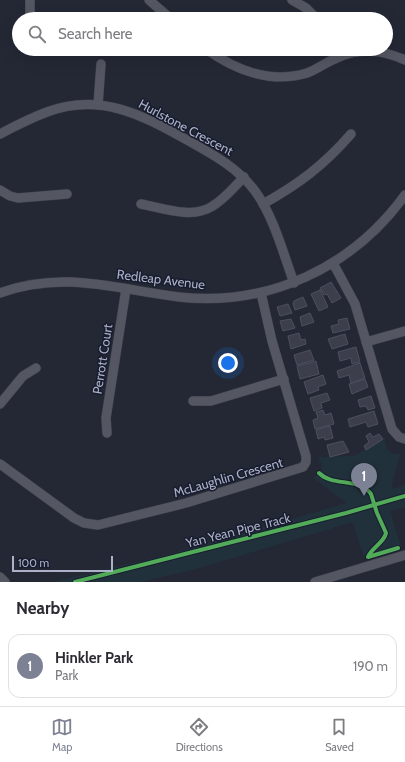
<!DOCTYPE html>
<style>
:root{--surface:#fff;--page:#f2f2f3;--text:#2b2b33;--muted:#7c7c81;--line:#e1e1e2;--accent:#7d8194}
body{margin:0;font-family:Cabin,sans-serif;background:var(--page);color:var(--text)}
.scale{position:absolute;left:12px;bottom:10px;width:101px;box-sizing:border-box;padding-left:4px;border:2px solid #adb1c7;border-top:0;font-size:11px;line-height:14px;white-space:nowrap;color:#adb1c7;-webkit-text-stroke:3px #181c2f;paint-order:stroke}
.you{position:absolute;left:228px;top:363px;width:14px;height:14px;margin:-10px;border:3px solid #fff;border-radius:50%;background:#1a73e8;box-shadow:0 0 0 6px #1a73e833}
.badge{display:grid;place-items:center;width:26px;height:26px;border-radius:50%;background:var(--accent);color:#fff;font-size:13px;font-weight:700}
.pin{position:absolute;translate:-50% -33px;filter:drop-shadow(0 1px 2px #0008)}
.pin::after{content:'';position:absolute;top:21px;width:14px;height:12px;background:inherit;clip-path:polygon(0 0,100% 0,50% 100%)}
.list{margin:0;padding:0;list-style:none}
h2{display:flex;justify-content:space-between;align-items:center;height:52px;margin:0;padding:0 16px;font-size:17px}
h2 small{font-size:13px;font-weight:400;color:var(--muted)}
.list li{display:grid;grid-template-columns:26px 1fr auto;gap:12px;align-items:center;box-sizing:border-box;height:64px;margin:0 8px 8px;padding:0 8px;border:1px solid var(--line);border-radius:12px}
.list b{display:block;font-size:15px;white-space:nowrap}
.list p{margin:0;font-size:13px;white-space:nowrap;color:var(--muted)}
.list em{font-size:13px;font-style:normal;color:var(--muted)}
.icon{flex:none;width:22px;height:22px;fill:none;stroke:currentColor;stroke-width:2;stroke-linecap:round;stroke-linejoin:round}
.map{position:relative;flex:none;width:405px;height:582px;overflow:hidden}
.search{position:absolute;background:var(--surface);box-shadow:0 4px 16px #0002;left:12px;right:12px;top:12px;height:44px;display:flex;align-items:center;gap:10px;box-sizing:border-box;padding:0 14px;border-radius:22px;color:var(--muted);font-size:15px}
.sheet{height:124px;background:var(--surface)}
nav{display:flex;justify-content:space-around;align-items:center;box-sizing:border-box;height:56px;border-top:1px solid var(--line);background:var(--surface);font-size:11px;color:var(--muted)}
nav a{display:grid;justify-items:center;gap:2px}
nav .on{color:var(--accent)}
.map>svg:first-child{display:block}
.green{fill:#21313b}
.building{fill:#3c3f4b;stroke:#4c4f5d}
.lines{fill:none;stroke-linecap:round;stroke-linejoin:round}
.minor-casing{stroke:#41434d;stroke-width:10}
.minor{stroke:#545762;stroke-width:9}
.cycleway-casing{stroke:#181c2f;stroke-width:6}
.cycleway{stroke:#51ab58;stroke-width:4}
.labels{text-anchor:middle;stroke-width:3;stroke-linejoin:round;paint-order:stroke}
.street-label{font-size:13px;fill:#adb1c7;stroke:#181c2f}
</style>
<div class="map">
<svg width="405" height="582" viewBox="0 0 405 582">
<rect width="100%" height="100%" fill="#242835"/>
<path class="green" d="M385,437C384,448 389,455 400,454L391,489L405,485V507L390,511L401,547L364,557L353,522L196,569L141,582H53L170,554L347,503L313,478L321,471L322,465L318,457L354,456Z"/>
<g class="building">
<path d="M331,282L341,298L332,303L327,294L324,295L320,288Z"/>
<path d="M320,290L328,307L319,311L311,294Z"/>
<path d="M303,297L307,306L295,310L293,304L294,301Z"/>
<path d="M288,304L292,313L280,316L277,307Z"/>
<path d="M310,313L314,322L302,326L300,317Z"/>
<path d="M347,318L350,329L333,333L331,326L339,324L338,320Z"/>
<path d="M291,319L295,328L283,331L280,321Z"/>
<path d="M299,333L301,340L305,339L306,344L291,349L288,336Z"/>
<path d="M345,334L348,344L332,349L328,339Z"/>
<path d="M356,347L360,362L352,364L351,358L340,361L338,352Z"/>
<path d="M310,350L314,360L297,365L294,355Z"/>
<path d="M316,361L319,374L300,379L297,366Z"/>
<path d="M360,363L365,378L351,383L349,375L339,378L337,371Z"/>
<path d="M323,375L326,384L318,387L319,390L308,394L304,382Z"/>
<path d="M365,379L368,387L352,394L349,384Z"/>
<path d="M327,393L330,400L321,403L322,408L314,411L310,398Z"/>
<path d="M371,396L375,408L368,410L366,406L360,407L358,400Z"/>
<path d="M323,410L325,415L331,413L334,424L315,429L313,420L318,418L316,412Z"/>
<path d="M374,411L378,424L368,427L366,422L350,427L348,419Z"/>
<path d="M330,426L333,438L325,440L324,437L318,439L316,430Z"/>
<path d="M370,433L373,437L379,434L383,439L366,450L364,446L369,442L366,436Z"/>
<path d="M343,441L349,452L330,457L327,445Z"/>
</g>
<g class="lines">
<g class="minor-casing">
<g id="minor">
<path d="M30,0V19"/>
<path d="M149,0L171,19"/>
<path d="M292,0L306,8L317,19"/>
<path d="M206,49C235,70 271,84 307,73C318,69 326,62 337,58C360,47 382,50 405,60"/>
<path d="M98,105L101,64"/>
<path d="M0,134C15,126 31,118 47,112C100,92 142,115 187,140C212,154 237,167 255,191C274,217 283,253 294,283"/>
<path d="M0,190L10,196L18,198L67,194"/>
<path d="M141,204C162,208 191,219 211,207C224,200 234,187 244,177"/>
<path d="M263,204C299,184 324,165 351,134"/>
<path d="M333,263L355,304L392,429L399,437L405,439"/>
<path d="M0,293C64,270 115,289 179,297C269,307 353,267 405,195"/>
<path d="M366,342L405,331"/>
<path d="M193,401H211L284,379"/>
<path d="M0,404L23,376L36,368"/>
<path d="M107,433L106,418L126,289"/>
<path d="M0,464L74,518L84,523L98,525L186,503L303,467L306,462V456L272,341L261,293"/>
<path d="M0,577L5,582"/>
<path d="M315,582L405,555"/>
</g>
</g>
<use href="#minor" class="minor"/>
<g class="cycleway-casing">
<g id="cycleway">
<path d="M319,473C333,487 358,477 371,494L377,513L386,533C384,543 372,547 368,557L398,548"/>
<path d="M75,582L346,513L405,496"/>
</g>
</g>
<use href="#cycleway" class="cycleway"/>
</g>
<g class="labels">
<g class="street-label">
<text transform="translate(186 127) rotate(28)" y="5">Hurlstone Crescent</text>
<text transform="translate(161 279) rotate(7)" y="5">Redleap Avenue</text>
<text transform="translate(102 359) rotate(-81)" y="5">Perrott Court</text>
<text transform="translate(228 477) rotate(-16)" y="5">McLaughlin Crescent</text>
<text transform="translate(238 530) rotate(-14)" y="5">Yan Yean Pipe Track</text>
</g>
</g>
</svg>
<div class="scale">100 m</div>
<div class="you"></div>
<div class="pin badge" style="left:364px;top:496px">1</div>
<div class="search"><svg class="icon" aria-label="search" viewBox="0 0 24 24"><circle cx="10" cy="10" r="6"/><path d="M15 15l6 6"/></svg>Search here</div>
</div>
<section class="sheet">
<h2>Nearby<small></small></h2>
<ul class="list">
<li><span class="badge">1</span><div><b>Hinkler Park</b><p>Park</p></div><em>190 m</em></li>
</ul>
</section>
<nav>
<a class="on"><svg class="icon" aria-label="map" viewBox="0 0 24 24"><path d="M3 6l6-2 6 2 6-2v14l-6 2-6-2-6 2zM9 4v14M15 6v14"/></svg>Map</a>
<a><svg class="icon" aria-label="directions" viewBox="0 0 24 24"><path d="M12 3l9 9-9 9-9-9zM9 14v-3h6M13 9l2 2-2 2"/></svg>Directions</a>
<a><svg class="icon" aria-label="saved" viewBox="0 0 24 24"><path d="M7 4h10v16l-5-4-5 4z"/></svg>Saved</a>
</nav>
